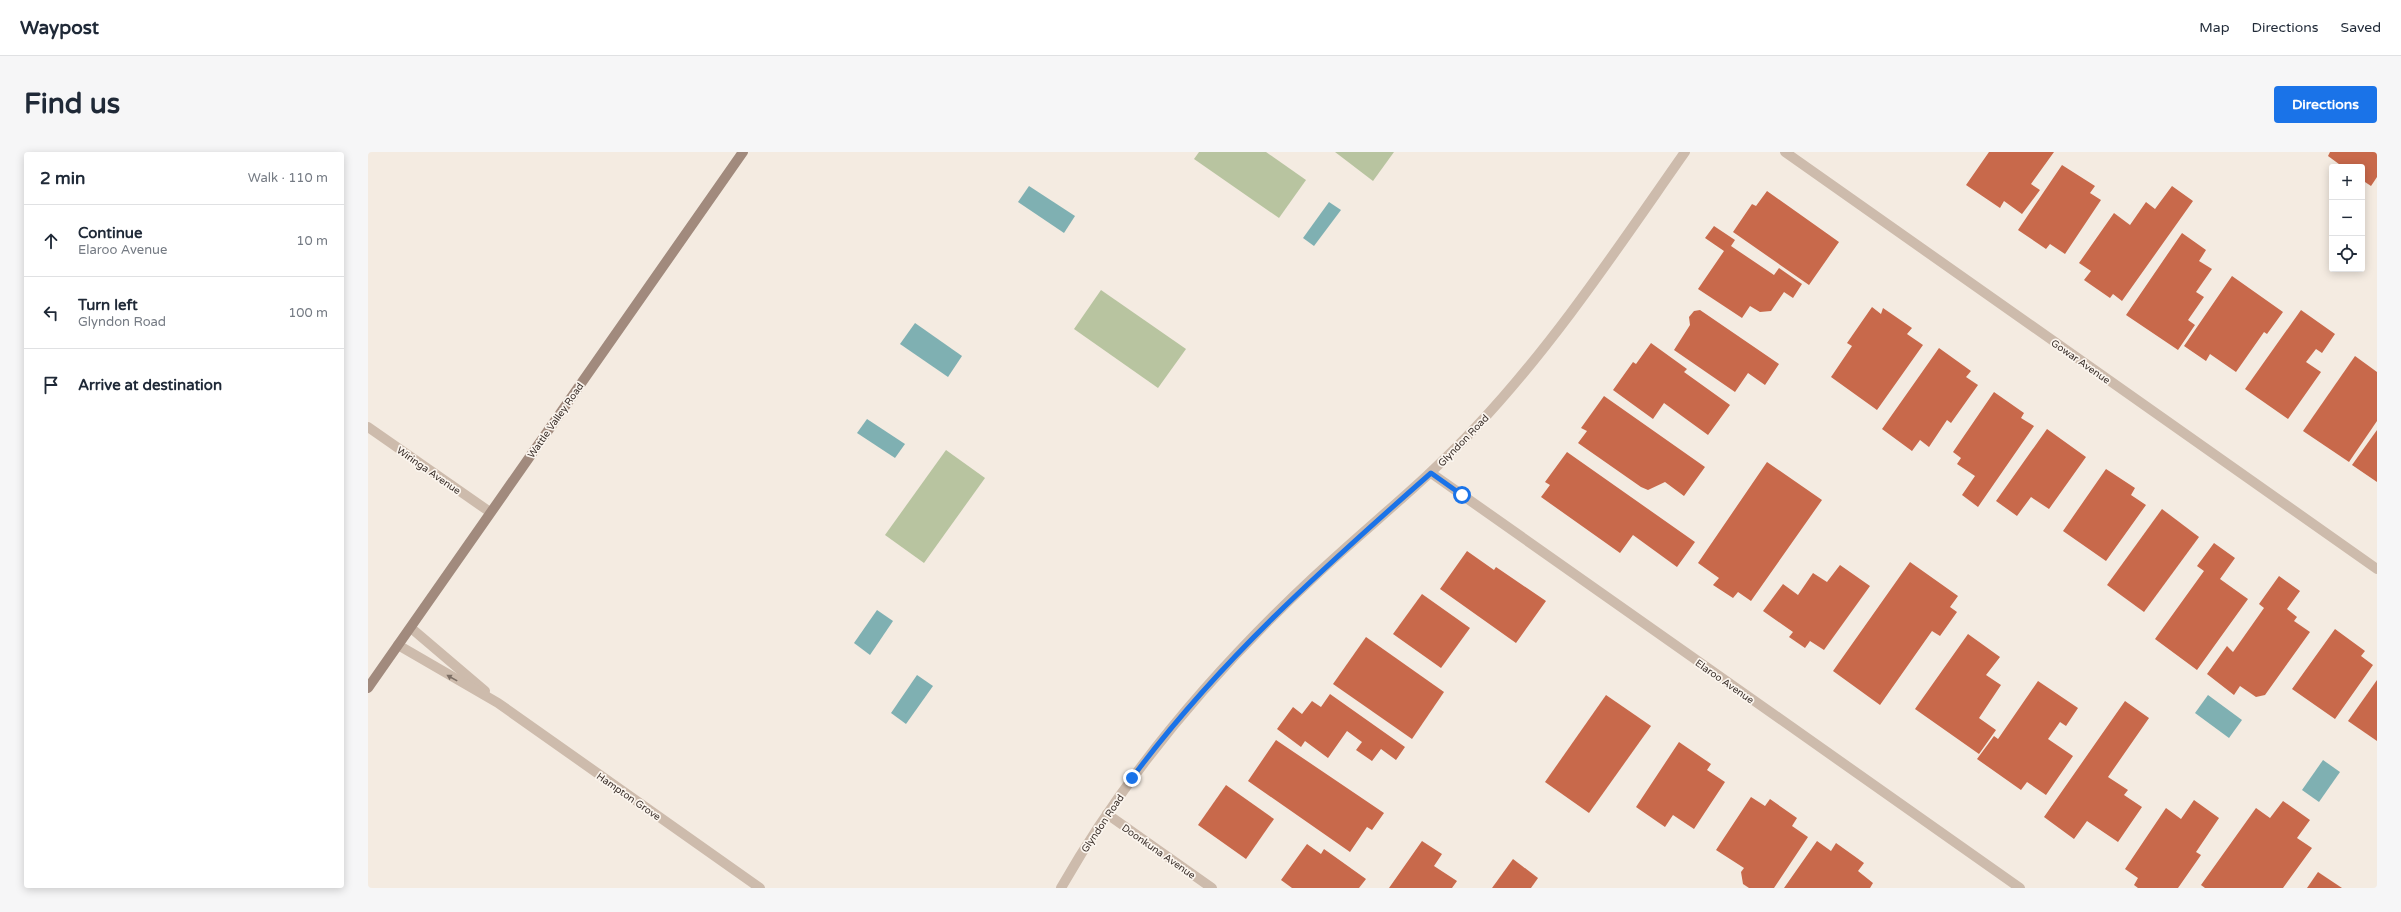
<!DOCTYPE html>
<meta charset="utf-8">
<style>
:root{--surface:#fff;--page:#f6f6f7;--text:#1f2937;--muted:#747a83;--line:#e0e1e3;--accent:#1a73e8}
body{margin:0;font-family:"Varela Round",sans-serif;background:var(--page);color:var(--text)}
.controls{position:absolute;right:12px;top:12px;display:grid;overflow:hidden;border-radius:4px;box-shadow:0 2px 10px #0003}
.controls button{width:36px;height:36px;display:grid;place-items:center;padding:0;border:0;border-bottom:1px solid var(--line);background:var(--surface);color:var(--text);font:20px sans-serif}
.stop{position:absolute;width:12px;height:12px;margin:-9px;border:3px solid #1a73e8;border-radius:50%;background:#fff}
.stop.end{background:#1a73e8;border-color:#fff;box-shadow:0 1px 4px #0008}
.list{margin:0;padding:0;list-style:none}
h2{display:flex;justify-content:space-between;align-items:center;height:52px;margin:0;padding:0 16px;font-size:17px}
h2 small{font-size:13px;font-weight:400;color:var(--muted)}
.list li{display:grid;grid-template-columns:26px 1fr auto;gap:12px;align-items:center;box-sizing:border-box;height:72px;padding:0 16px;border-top:1px solid var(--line)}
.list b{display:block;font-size:15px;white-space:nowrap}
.list p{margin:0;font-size:13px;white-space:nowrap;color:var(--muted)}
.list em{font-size:13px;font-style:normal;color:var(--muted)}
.icon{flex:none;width:22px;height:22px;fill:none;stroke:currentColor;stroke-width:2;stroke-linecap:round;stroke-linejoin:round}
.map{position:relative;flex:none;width:2009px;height:736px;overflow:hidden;border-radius:4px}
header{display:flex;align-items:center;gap:24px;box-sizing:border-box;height:56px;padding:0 20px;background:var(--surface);border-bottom:1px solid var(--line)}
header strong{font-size:19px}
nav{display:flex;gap:22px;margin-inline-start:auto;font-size:14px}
.intro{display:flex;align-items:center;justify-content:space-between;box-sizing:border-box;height:96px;padding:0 24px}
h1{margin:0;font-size:28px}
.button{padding:10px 18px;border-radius:4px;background:var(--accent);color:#fff;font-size:14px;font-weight:700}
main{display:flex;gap:24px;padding:0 24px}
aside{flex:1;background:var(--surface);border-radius:4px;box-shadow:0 2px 10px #0003}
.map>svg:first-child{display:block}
.green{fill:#b8c4a0}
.water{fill:#7fb0b2}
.building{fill:#c8694b}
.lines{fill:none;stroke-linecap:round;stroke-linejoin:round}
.street{stroke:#cdbbac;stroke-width:10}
.secondary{stroke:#a18a7d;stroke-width:10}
.oneway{fill:#7d6f65}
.route{stroke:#1a73e8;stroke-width:5}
.labels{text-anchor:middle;stroke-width:3.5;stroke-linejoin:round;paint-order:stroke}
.street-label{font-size:10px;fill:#3b302b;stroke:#fbf5ee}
</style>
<header>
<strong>Waypost</strong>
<nav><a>Map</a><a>Directions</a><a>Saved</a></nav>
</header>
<div class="intro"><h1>Find us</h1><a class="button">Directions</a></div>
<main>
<aside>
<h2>2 min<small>Walk · 110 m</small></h2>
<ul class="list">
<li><svg class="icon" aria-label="ahead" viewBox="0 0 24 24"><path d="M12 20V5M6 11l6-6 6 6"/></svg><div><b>Continue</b><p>Elaroo Avenue</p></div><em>10 m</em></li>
<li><svg class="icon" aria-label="left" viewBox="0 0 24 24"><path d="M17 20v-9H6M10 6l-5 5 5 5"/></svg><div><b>Turn left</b><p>Glyndon Road</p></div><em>100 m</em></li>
<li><svg class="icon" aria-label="arrive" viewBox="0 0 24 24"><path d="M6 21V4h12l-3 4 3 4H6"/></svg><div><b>Arrive at destination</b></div></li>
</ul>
</aside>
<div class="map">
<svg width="2009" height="736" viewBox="0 0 2009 736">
<rect width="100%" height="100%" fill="#f4ebe1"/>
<g class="green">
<path d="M831,0H898L938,28L911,66L826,7Z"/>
<path d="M967,0H1026L1005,29Z"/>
<path d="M733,138L818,197L790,236L706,177Z"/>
<path d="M578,298L617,326L556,411L517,383Z"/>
</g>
<g class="water">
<path d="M661,34L707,64L696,81L650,50Z"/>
<path d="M961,50L973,58L946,94L935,86Z"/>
<path d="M547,171L594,204L580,225L532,192Z"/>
<path d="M499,267L537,292L527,306L489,281Z"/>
<path d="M509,458L525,469L502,503L486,491Z"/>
<path d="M549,523L565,534L538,572L523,561Z"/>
<path d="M1840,543L1874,568L1861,586L1827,561Z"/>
<path d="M1955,608L1972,620L1951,650L1934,638Z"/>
</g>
<g class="building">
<path d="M1621,0H1686L1663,32L1672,38L1654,62L1636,49L1632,56L1598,33Z"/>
<path d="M1962,0H2009V25L2003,34L1994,28V15H1975L1960,4Z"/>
<path d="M1694,13L1727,34L1722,41L1733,48L1697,102L1682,92L1678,97L1650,78Z"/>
<path d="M1804,34L1825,49L1754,149L1745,142L1742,146L1716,128L1723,119L1711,111L1746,61L1762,73L1778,50L1787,57Z"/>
<path d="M1399,39L1471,90L1441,133L1365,80L1384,52L1388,54Z"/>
<path d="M1346,74L1367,88L1363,94L1406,123L1411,116L1434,132L1425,146L1416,140L1403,159L1392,160L1382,154L1374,166L1330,137L1356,99L1337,86Z"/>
<path d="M1814,81L1838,98L1831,109L1844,117L1828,140L1836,145L1820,168L1827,173L1810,198L1758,163Z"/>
<path d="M1864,124L1915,160L1899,182L1896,180L1868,220L1842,202L1838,209L1816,194Z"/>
<path d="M1504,155L1513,162L1515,156L1544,176L1539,182L1555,193L1509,258L1463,225L1484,194L1479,191Z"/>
<path d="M1332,158L1411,212L1397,233L1380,221L1367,240L1306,198L1322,173L1321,165L1326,159Z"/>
<path d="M1933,158L1967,182L1954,201L1948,197L1938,210L1953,220L1920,267L1877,237Z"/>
<path d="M1283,191L1319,217L1316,220L1362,253L1340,283L1296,251L1285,267L1245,238L1265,210L1268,212Z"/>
<path d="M1571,196L1603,219L1598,225L1610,233L1583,271L1579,268L1561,295L1552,288L1544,299L1514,277Z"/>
<path d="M1987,204L2009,220V269L1981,310L1935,279Z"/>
<path d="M1626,240L1656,261L1653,266L1666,274L1610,355L1594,343L1607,324L1589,312L1593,306L1585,300Z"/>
<path d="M1236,244L1337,315L1316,344L1297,330L1280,338L1273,335L1210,291L1219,279L1213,276Z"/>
<path d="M1679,277L1718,305L1681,357L1663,345L1649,364L1628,349Z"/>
<path d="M2009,278V330L1984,313Z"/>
<path d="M1199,300L1327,390L1309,415L1265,383L1252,401L1173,345L1182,333L1177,330Z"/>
<path d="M1399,310L1454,348L1383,449L1370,440L1365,446L1345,433L1351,426L1330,411Z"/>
<path d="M1738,317L1767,336L1763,343L1778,353L1738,409L1695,379Z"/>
<path d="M1794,357L1831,385L1776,460L1739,433Z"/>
<path d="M1846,391L1867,406L1852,427L1880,447L1829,518L1787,487L1836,419L1829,414Z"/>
<path d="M1099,399L1126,418L1128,415L1178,449L1148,491L1072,437Z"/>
<path d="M1542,410L1590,444L1582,455L1589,460L1572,484L1564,479L1512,553L1465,519Z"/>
<path d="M1472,413L1502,434L1456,498L1442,489L1437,496L1421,485L1425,480L1395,459L1415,432L1430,443L1445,421L1459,430Z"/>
<path d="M1911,424L1932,439L1919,457L1929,465L1926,469L1942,480L1897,543L1888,545L1872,534L1866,543L1839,522L1859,494L1865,500L1896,456L1891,452Z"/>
<path d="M1054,442L1102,476L1073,516L1025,482Z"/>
<path d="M1967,477L1997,499L1993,504L2005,513L1967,567L1924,537Z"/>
<path d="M1600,482L1632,505L1618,523L1633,533L1611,566L1628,578L1611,602L1547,557Z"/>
<path d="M998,485L1076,540L1044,587L965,532Z"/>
<path d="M2009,528V589L1980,569Z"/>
<path d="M1670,529L1710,556L1698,574L1692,570L1680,587L1705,604L1678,643L1659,630L1653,638L1609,607L1626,584L1630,587Z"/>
<path d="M962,542L1037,595L1028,608L1013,597L1004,609L988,598L994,590L979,579L960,606L937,589L933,595L909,577L925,555L934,562L944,549L953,555Z"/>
<path d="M1238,543L1283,574L1221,661L1177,630Z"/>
<path d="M1757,549L1781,566L1740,625L1760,638L1756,643L1774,655L1750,690L1719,669L1706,687L1676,665Z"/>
<path d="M908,588L1016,661L1004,678L999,675L982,700L880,629Z"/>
<path d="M1311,590L1343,612L1339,618L1357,630L1326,677L1305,663L1297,675L1268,655Z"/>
<path d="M858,633L906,667L878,707L830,673Z"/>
<path d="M1383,645L1397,654L1402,647L1429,666L1424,674L1440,685L1406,736H1381L1375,732L1373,720L1376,716L1348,698Z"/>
<path d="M1826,648L1851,666L1828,700L1833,703L1810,736H1770L1766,733L1770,726L1757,717L1798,656L1813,667Z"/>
<path d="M1915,649L1942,668L1929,686L1944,696L1915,736H1837L1833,733L1888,656L1902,666Z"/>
<path d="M1054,689L1074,702L1066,714L1089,729L1084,736H1021Z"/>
<path d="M1449,689L1463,699L1468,691L1496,711L1490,719L1505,731L1502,736H1416Z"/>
<path d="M939,692L953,702L956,697L998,727L991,736H924L913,728Z"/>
<path d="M1145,707L1170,726L1163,736H1124Z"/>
<path d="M1950,720L1974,736H1939Z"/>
</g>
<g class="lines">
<g class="street">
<path d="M1417,0L2009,417"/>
<path d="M0,275L122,360"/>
<path d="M1063,321L1652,736"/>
<path d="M43,476L117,539"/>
<path d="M30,493L130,551L392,736"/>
<path d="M739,662L844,736"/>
<path d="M693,736C760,618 848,516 947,424C1000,374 1058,329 1108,275C1187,191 1251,94 1317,0"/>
</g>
<path class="secondary" d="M0,536L375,0"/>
</g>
<defs><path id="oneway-solid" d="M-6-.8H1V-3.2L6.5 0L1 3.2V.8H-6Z"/></defs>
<use class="oneway" href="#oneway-solid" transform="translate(84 526) rotate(-151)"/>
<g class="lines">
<path class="route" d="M764,626C850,510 955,416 1063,321L1094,343"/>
</g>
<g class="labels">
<g class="street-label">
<text transform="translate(1713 209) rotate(35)" y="4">Gowar Avenue</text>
<text transform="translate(187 268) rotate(-55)" y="4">Wattle Valley Road</text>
<text transform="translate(1095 288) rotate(-46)" y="4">Glyndon Road</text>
<text transform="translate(61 318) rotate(35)" y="4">Wiringa Avenue</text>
<text transform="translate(1357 529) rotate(35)" y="4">Elaroo Avenue</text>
<text transform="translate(261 644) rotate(35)" y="4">Hampton Grove</text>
<text transform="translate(734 671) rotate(-56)" y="4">Glyndon Road</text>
<text transform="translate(791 699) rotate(35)" y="4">Doonkuna Avenue</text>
</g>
</g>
</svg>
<div class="controls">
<button>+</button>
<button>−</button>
<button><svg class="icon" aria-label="locate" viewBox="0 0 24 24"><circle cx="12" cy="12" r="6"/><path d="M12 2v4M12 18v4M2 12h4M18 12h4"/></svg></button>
</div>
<div class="stop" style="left:1094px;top:343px"></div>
<div class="stop end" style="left:764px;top:626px"></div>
</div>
</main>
